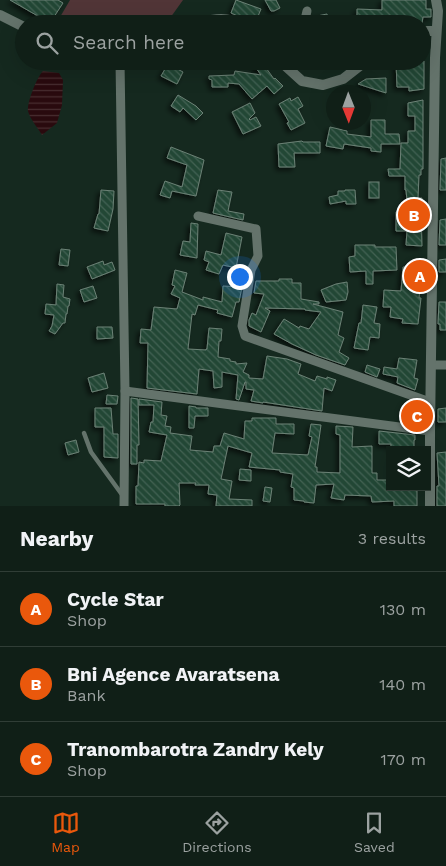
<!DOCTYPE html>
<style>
:root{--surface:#101f17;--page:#1e2c24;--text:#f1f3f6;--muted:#9ca2a1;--line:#303d36;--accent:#ea580c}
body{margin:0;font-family:"Work Sans",sans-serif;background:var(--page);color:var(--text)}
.controls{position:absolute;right:15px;bottom:15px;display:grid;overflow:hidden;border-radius:0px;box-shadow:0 5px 20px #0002}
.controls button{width:45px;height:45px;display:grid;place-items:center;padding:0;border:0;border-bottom:1px solid var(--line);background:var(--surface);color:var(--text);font:25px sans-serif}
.compass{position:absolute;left:326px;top:85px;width:45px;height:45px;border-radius:50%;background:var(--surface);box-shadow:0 5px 20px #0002;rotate:179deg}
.you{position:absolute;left:239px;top:276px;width:18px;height:18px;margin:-12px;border:4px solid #fff;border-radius:50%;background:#1a73e8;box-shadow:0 0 0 8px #1a73e833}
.badge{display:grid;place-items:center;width:32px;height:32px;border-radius:50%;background:var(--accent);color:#fff;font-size:16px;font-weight:700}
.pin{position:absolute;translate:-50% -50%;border:2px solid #fff;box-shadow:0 1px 5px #0006}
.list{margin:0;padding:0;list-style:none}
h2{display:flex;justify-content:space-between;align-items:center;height:65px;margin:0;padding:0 20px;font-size:21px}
h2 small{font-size:16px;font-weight:400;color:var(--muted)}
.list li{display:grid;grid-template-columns:32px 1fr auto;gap:15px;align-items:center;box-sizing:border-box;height:75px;padding:0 20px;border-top:1px solid var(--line)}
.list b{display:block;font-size:19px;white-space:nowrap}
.list p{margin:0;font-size:16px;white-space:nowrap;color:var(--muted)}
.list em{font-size:16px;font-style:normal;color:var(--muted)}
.icon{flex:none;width:28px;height:28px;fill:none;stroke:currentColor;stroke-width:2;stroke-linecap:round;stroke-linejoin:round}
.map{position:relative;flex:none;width:446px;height:506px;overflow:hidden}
.search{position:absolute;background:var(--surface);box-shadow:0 5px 20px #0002;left:15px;right:15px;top:15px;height:55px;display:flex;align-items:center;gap:12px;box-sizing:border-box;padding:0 18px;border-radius:28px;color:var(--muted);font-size:19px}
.sheet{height:290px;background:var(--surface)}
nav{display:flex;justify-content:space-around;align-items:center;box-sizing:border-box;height:70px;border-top:1px solid var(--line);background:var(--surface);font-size:14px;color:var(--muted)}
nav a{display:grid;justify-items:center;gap:2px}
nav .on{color:var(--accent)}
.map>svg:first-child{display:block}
.pitch{fill:#513537}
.water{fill:url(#water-rules)}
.building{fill:url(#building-back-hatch);stroke:#6c8276;filter:url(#shadow)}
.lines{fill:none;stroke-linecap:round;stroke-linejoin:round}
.service{stroke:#64736b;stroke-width:4.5}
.minor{stroke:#64736b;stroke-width:9}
.tertiary{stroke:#64736b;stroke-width:10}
</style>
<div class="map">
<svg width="446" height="506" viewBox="0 0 446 506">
<defs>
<pattern id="water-rules" width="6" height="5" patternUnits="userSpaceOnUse" patternTransform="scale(1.25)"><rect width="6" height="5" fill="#290a0e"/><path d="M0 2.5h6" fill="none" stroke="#482e31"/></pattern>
<pattern id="building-back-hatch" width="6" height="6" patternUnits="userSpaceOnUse" patternTransform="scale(1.25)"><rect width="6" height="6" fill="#234736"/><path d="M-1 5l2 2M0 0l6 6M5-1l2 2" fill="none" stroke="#426253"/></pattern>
<filter id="shadow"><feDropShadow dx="-3" dy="3" stdDeviation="2.5" flood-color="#0009"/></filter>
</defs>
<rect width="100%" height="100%" fill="#15291f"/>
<path class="pitch" d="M70,0H183L173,14L164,24H56Z"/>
<path class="water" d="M43,71L59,73L63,80L62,105L57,123L42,135C38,128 30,119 28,111C27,102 37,77 43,71Z"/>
<g class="building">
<path d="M10,0H58L63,3L50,23Z"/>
<path d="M236,0L261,9L256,21L253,23L231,13Z"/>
<path d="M265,0H276L280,8L274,11H271Z"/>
<path d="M382,0H426V9H431V17H423L422,23L357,24V9L382,10Z"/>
<path d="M327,14L329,24H314L312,17Z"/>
<path d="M251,61H261L274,79L275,78L283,86L274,94L267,86L252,99L239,84L228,83V87H212V80L209,79V76L234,75L235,71L261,75Z"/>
<path d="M396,61H424V89L409,91V87H397Z"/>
<path d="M168,64L183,72L177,84L161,76Z"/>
<path d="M386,78V93L358,84L366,79Z"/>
<path d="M178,95L196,106L203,113L196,120L183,108L180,112L171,106Z"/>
<path d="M298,97L303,106L298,109L305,123L291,130L287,123L289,122L279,104L290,98L291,101Z"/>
<path d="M423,100V169H421V175H419L418,198H422L423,209H421L422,246L406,245L407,231H396V212H408L406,190H405V176H389L388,169H400L401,143H408V131H415V116H408V103Z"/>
<path d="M250,103L255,113L249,119L250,120L256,117L261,126L243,134L232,112Z"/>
<path d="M371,120H385V134H399L400,144H381V152L371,151V148L344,144L343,149L326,146L330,127L347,131V134L371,137Z"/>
<path d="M302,141L303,142H320V153H294L295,167H279L278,144Z"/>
<path d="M171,147L204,160L196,196L172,191L170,198L160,195L165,181L182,187L187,165L167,158Z"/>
<path d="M446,158V190H440L441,159Z"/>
<rect x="369" y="182" width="10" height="16"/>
<path d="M101,190L114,191L113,209L108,231L94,228L98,214H99Z"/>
<path d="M218,190L232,192L228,211L244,214L243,220L213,213Z"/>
<path d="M345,190H355L356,204H346V201L330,204L329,197L338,195V191H345Z"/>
<path d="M446,219V245H439L440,220Z"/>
<path d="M191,223L198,224L197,258L180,255L183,241L190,242Z"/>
<path d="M226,233L242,237L236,268L223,265L219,274L206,270L209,262L204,260L206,251L221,255Z"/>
<path d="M355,245H375V247H396L397,270L373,271V284H366V271L350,272L349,257L355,256Z"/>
<path d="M61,249L70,250L68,266L59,265Z"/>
<path d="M446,259V272H439V260Z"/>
<path d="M103,261L104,265L112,262L115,270L92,279L87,267Z"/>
<path d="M403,267H419V281H421L419,298H421L418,324L402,323L403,319L390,317L391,307H383L384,290L401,291Z"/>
<path d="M175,270L187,273L182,292L203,300V297L222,302L223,286L242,287L239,302H236L232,317L217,313L218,310L198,305L195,315L192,314L188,349L206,350V349H207L209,328L222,329L221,341H219L218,357L230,359V361L236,362V364L247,363L243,372L249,375V378L263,379L267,356L287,359L301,364L298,374L315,381L317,376L327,379V377L336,380L332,391L324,388L322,411L263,402V403L251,401L254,390L246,389V382H245L239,400L236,399L238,375L222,372V387L214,388L213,371L199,369L197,394L147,388L148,343H140L141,329L151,330L154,307L177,309L180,298L171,294L175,286L172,285Z"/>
<path d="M279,279H292V283H301V299L319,302V304H313L343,312L338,335L344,338L339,352L349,358L345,365L316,355L292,344L274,334L284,319L299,328L300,326L309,329L321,312L305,310V309L265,308L270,311L261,332L249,326V320L252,313L256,315L264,294L254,293L256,281H279Z"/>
<path d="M347,282L348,292L346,300L326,302L321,290L336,284Z"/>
<path d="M57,284L64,285L63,297L70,299L69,306H68L67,314H66L65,323H63L55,334L49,331L52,326L54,315L45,314L46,304L56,305Z"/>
<path d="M93,286L97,298L84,302L80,290Z"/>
<path d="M439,302H446V330H440V324H438Z"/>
<path d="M363,305L377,307L374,323L380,324L379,338L370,337L368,350L354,348L359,323H361Z"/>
<path d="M97,327H112L113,338L97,339Z"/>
<path d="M399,358L417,360L414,378L418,379L415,390L397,383L398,377L383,374L384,367L397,369Z"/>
<path d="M367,365L380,369L377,377L365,372Z"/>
<path d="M104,373L108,388L92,392L88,378Z"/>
<path d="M107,395L118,396L117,404H106Z"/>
<path d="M131,398L138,399L139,445H137V464H131Z"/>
<path d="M139,399L162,402L161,415L167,416L165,426L171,427L170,433L192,436L190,450L213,452L214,446H220L224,433L244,439L245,421H252V418H276V424H294V434L275,433L272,453L308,455L312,437L309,436L311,424L321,425L315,467H317V472L340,473V435L336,434V426L353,427L352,447L372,446V473H377V480H390V487H417V506H394V501L372,502L371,496L345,495L344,500L331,498L334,484L316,485L314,503L304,502V501L294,500V488L291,487L293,474L280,472V470L249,467L252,453L228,446L221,479L232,481L229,499L252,500V506H216L217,495L208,494L209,485H195L196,483H179L180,505L179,506H165V504H136V486H138L139,462L144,463V460L161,461L167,435L149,432L151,422H153L154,405H139Z"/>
<path d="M189,406L196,407V408H208V416H195L194,428H189Z"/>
<path d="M95,408H111L113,434H118V458L104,457V427H95Z"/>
<path d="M446,408V422H438V409Z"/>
<path d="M379,431L415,435V440H414V450H399V448H391V444H379Z"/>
<path d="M76,440L79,452L68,455L65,443Z"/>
<path d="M446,452V506H437V486H439L437,453Z"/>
<path d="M240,469L251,470V481L239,480Z"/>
<path d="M265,487L272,488L270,502L263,501Z"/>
</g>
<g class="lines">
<path class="service" d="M84,433L91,452L123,496"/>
<g class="minor">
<path d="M304,24L307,11"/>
<path d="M120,61L125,391L124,506"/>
<path d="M198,216L256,229L258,256L251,270L242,326L245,336L430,402"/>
<path d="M431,365H446"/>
<path d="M125,391L430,431"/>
</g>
<g class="tertiary">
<path d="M0,15L24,27"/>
<path d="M194,24C206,20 228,15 238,24"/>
<path d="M422,33L427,31H436"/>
<path d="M280,61L302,81L323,85L343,79L366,61"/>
<path d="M430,506V431L435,58L438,11L436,0"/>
</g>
</g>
</svg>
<div class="controls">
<button><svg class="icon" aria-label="layers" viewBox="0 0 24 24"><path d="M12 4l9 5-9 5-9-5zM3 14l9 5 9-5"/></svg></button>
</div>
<svg class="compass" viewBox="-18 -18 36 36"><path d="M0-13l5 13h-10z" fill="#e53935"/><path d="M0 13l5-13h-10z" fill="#9ca2a1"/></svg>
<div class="you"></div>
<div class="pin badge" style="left:420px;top:276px">A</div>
<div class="pin badge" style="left:414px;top:215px">B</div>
<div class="pin badge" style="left:417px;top:416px">C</div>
<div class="search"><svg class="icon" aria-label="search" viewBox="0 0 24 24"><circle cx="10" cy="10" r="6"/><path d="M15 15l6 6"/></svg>Search here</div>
</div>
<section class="sheet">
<h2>Nearby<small>3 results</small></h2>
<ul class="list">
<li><span class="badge">A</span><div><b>Cycle Star</b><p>Shop</p></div><em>130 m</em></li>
<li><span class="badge">B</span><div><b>Bni Agence Avaratsena</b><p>Bank</p></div><em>140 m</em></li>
<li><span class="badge">C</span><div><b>Tranombarotra Zandry Kely</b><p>Shop</p></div><em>170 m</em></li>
</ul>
</section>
<nav>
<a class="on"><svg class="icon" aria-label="map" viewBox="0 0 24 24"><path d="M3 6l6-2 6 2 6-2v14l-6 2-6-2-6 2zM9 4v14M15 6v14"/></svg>Map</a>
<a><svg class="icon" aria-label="directions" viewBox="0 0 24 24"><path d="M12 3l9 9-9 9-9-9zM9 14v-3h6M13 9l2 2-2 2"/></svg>Directions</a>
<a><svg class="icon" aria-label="saved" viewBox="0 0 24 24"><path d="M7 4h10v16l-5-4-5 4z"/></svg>Saved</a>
</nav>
